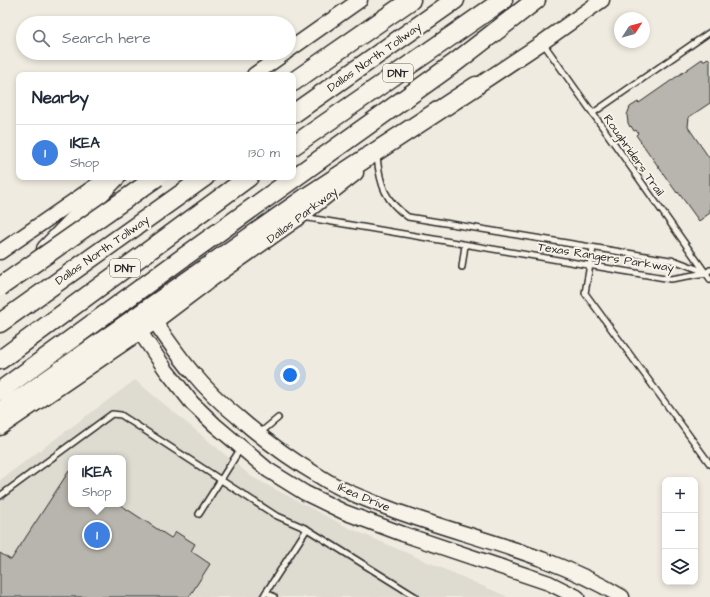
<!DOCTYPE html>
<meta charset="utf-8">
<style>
:root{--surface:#fff;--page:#f2f2f3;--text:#1f2937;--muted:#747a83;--line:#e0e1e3;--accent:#b45309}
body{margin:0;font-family:"Architects Daughter",sans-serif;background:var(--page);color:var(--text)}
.controls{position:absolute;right:12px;bottom:12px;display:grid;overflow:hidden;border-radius:8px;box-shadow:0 2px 6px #0003}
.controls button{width:36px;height:36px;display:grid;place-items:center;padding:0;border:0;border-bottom:1px solid var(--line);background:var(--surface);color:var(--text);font:20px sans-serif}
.compass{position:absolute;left:614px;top:12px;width:36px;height:36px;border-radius:50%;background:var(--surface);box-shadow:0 2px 6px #0003;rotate:54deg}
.you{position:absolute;left:290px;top:375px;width:14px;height:14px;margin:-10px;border:3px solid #fff;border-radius:50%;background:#1a73e8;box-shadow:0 0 0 6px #1a73e833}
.badge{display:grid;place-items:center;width:26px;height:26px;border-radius:50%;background:var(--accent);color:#fff;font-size:13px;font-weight:700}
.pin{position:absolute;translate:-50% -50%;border:2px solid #fff;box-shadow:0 1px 4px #0006}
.popup{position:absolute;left:68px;top:455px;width:58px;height:52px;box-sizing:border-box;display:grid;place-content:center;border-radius:8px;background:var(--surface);filter:drop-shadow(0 1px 3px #0005);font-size:13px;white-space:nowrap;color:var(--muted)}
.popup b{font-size:15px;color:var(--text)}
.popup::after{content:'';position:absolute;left:50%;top:100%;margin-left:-8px;border:8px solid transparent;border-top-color:var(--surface)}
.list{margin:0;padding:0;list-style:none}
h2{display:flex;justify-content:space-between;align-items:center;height:52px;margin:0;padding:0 16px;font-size:17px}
h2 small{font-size:13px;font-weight:400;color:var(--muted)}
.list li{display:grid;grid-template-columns:26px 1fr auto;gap:12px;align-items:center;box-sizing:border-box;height:56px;padding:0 16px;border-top:1px solid var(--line)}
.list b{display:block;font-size:15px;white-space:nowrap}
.list p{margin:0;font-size:13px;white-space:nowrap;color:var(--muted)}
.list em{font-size:13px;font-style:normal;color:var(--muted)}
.icon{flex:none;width:22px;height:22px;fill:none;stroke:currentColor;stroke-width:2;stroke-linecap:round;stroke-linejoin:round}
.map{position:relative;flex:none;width:710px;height:597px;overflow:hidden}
.search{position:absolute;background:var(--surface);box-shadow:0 2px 6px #0003;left:16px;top:16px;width:280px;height:44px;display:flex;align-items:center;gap:10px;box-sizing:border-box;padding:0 14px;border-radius:22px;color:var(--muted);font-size:15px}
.panel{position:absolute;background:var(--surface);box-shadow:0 2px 6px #0003;left:16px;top:72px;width:280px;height:108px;border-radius:8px}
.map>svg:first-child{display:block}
.built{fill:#dedbd1;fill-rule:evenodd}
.building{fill:#b8b5ae;stroke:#2b2b2b}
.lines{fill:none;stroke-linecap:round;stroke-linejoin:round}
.lane-casing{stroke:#2b2b2b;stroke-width:8}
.secondary-casing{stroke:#2b2b2b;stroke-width:17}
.highway-casing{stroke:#2b2b2b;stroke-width:21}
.lane{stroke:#f7f3e8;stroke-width:5}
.secondary{stroke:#f7f3e8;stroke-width:14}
.highway{stroke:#f7f3e8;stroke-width:18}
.highway-bridge-casing{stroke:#2b2b2b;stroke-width:21;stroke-linecap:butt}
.highway-bridge{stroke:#f7f3e8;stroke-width:18}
.labels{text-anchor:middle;stroke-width:4;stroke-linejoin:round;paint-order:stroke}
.shield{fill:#f7f3e8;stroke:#686764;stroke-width:1}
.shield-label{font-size:11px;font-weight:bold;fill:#2b2b2b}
.street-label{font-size:12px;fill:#2b2b2b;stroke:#f7f3e8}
</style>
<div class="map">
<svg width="710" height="597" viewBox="0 0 710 597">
<rect width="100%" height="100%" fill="#efebe0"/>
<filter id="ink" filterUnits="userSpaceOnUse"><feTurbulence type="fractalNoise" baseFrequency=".025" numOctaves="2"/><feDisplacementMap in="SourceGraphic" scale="8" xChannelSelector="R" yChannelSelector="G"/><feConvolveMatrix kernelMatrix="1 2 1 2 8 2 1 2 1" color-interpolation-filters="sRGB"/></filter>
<g filter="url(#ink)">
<path class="built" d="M135,380L252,477L347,527L508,597H0V480ZM71,458H123V504H71Z"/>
<g class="building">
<path d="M708,58L710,60V103L689,117L688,127L710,159V213L699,221L678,192L677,193L636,135L638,133L636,130L634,131L631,126L630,127L628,123L627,115L630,107L638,102L639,103L702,59L703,61Z"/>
<path d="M69,471L71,473V504H119L171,538L176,532L195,544L191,551L210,564L189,597H0V553L11,560Z"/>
</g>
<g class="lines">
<g class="lane-casing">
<g id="lane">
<path d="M543,43L710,279"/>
<path d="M593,113L710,32"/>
<path d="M377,157C380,185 385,201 408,217L676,261L705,272"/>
<path d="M303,217L671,279L706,273L710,270"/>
<path d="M593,248L585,293L710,464"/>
<path d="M462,267L465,245"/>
<path d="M260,433L278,418"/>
<path d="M0,496L112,414L121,415L275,515L307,529L416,597"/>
<path d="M199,514L241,448"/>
<path d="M266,592L274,597"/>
<path d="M263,597L307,529"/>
</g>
</g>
<g class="secondary-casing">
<g id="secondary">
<path d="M289,50L360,0"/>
<path d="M254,75L285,53"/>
<path d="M468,92L543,42L602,0"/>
<path d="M0,252L107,178"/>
<path d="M155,322C167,339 179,357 193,373C206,389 222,404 238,417C263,439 290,459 319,476C342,491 370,501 396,511C473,539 551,554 622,597"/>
<path d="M140,332L166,370L192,403L215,425L268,470L305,493L344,512L403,534L549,583L577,597"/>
<path d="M0,428L155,322L212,279L300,217L356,173"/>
</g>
</g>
<g class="highway-casing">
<g id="highway">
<path d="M293,82L411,0"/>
<path d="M293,114L455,0"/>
<path d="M293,146L503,0"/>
<path d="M46,249L116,177"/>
<path d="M0,323L205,177"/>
<path d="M0,360L249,177"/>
<path d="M0,391L184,257L456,62L536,0"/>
<path d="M0,411L24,396L305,198L476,86"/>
</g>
</g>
<use href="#lane" class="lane"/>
<use href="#secondary" class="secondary"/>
<use href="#highway" class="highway"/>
<g class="highway-bridge-casing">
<path id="highway-bridge" d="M0,287L157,177"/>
</g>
<use href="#highway-bridge" class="highway-bridge"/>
</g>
</g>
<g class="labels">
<g class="shield">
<rect x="383" y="64" width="30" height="18" rx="3"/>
<rect x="110" y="259" width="30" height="18" rx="3"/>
</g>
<g class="shield-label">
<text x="398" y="77">DNT</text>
<text x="125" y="272">DNT</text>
</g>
<g class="street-label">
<text transform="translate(374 57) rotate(-35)" y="4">Dallas North Tollway</text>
<text transform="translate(634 155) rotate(55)" y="4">Roughriders Trail</text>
<text transform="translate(302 215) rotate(-37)" y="4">Dallas Parkway</text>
<text transform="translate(102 250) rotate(-35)" y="4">Dallas North Tollway</text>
<text transform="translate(606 257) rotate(9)" y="4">Texas Rangers Parkway</text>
<text transform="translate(364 497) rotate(23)" y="4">Ikea Drive</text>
</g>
</g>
</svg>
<div class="controls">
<button>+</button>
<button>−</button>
<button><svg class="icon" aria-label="layers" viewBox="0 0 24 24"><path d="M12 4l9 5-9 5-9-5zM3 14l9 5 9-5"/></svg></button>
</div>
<svg class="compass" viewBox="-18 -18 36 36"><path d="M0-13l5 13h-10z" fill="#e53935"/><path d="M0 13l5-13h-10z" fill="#747a83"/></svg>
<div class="you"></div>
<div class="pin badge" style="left:97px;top:535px;background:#3f7fe0">1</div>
<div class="popup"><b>IKEA</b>Shop</div>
<div class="search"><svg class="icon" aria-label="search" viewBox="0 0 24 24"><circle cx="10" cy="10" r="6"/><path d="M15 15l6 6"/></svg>Search here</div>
<section class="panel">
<h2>Nearby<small></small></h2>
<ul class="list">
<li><span class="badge" style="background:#3f7fe0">1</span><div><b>IKEA</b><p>Shop</p></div><em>130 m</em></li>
</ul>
</section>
</div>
